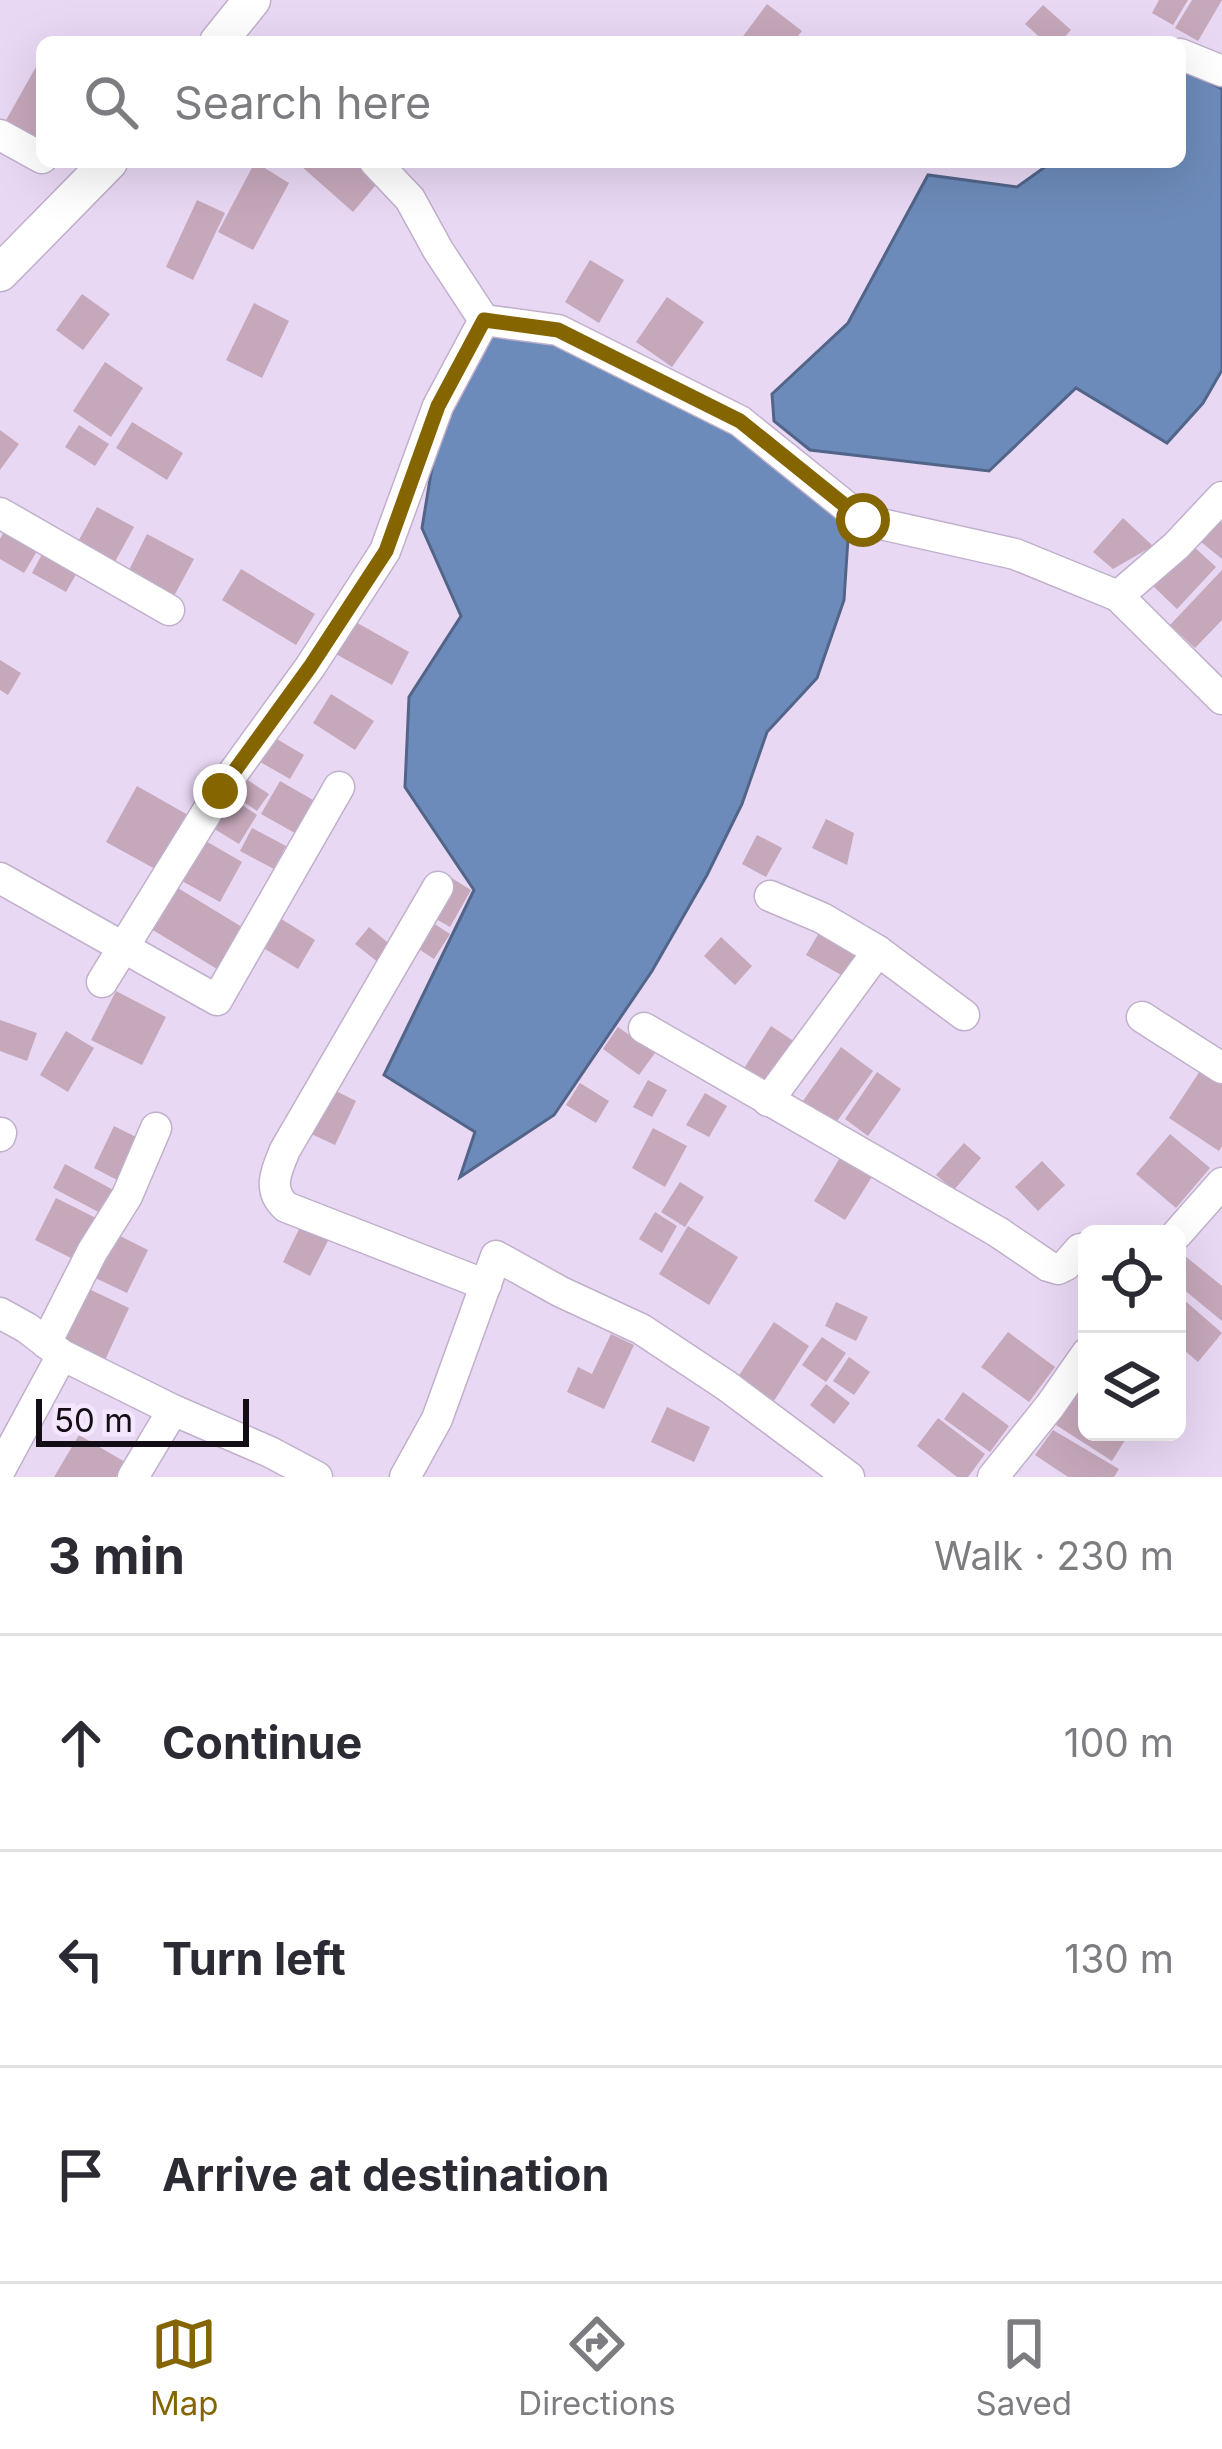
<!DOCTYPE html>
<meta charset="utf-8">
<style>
:root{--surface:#fff;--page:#f7f7f7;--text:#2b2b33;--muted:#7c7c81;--line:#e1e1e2;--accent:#846500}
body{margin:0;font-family:Inter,sans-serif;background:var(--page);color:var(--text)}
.controls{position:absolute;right:36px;bottom:36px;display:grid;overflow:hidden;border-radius:18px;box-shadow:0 12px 48px #0002}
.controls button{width:108px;height:108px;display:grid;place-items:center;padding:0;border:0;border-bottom:3px solid var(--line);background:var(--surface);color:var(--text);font:60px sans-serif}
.scale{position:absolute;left:36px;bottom:30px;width:213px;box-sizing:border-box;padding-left:12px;border:6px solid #130d16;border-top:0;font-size:33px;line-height:42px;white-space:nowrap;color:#130d16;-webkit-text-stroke:9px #f4e6fd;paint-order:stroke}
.stop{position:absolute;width:36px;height:36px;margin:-27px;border:9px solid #846500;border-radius:50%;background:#fff}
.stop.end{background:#846500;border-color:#fff;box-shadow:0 3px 12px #0008}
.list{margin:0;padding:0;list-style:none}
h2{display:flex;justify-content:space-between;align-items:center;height:156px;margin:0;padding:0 48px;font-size:51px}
h2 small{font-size:39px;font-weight:400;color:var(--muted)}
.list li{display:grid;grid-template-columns:78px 1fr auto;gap:36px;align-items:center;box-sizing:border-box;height:216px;padding:0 48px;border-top:3px solid var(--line)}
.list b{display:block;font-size:45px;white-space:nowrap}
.list em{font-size:39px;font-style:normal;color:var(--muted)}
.icon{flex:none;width:66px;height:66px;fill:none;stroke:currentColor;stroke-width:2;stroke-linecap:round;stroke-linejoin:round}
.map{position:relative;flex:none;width:1222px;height:1477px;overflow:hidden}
.search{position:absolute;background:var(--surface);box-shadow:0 12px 48px #0002;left:36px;right:36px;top:36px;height:132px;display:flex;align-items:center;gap:30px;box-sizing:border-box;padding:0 42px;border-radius:18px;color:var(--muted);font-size:45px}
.sheet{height:804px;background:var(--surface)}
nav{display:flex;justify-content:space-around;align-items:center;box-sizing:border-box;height:168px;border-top:3px solid var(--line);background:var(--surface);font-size:33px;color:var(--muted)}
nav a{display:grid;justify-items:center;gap:6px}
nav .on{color:var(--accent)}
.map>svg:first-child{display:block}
.water{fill:#6d8bba;stroke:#526589;stroke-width:3}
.building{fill:#c5a8ba}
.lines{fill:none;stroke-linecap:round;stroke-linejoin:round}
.minor-casing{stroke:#c0b0cb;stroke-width:33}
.tertiary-casing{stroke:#c0b0cb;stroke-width:39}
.minor{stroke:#fff;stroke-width:30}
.tertiary{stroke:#fff;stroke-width:36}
.route{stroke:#846500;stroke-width:15}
</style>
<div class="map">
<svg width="1222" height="1477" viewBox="0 0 1222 1477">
<rect width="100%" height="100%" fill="#e9d8f4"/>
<g class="water">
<path d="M1180,66L1222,89V370L1203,403L1167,443L1076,388L989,471L810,450L774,421L772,394L848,323L928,175L1017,187L1052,162H1180Z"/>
<path d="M501,324L655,384L803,473L849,523L844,600L817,678L767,732L742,804L707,875L652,971L554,1115L460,1177L475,1132L384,1075L474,890L405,787L409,697L461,616L422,528L434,455L464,361Z"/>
</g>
<g class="building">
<path d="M1159,0H1188L1173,25L1152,13Z"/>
<path d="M1192,0H1222L1198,41L1175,28Z"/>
<path d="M767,4L802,31L793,42H744L741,39Z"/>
<path d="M1043,5L1071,30L1060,42H1045L1025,24Z"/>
<path d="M42,56V154L0,131Z"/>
<path d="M255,162L289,183L253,250L218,232Z"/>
<path d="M305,162H360L380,180L353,212L301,166Z"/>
<path d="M197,200L225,213L193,280L166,267Z"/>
<path d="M590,260L624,280L599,323L565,302Z"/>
<path d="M82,294L110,314L83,350L56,330Z"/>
<path d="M667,297L704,322L672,367L636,342Z"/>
<path d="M254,303L289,321L262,378L226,360Z"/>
<path d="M105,362L143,388L111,437L73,411Z"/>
<path d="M132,422L183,453L167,480L116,448Z"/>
<path d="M79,425L109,444L95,466L65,447Z"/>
<path d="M0,430L19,444L0,470Z"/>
<path d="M97,507L134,527L111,569L74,549Z"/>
<path d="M1123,518L1153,546L1113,569L1093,552Z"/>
<path d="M1219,520L1222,523V559L1201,542Z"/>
<path d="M10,521L43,541L24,573L0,559V539Z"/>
<path d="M147,534L194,559L174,596L128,572Z"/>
<path d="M47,545L82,564L66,592L32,573Z"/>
<path d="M1192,545L1216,567L1177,609L1153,586Z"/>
<path d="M241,569L315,614L296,645L222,600Z"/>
<path d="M1222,570V620L1195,648L1170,625Z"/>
<path d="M352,620L409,652L392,685L334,653Z"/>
<path d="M0,660L21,673L8,695L0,690Z"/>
<path d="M331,694L374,721L355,750L313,723Z"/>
<path d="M270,735L304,755L290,779L255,759Z"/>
<path d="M237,773L269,794L257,811L226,790Z"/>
<path d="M280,781L320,804L302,837L261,814Z"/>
<path d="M137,786L188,815L157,870L106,842Z"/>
<path d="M227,795L257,815L239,844L208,825Z"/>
<path d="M826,819L854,833L847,865L812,848Z"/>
<path d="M252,828L286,846L274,869L240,851Z"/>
<path d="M757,835L782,848L766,877L742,864Z"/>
<path d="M204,840L242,862L220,902L182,881Z"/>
<path d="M450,877L471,890L450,927L429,915Z"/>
<path d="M168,882L242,927L217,969L143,924Z"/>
<path d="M270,912L315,940L298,969L252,941Z"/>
<path d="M427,919L450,934L434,959L411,944Z"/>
<path d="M823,926L867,951L850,980L806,955Z"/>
<path d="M369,927L392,946L379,963L355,944Z"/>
<path d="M721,937L752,966L735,985L704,956Z"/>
<path d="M116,991L166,1017L142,1065L91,1040Z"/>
<path d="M0,1020L37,1033L27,1061L0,1051Z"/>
<path d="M771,1026L795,1042L764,1088L741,1073Z"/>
<path d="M618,1027L655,1053L639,1075L603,1049Z"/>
<path d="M66,1031L94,1048L68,1092L40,1075Z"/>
<path d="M841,1047L873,1071L835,1124L803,1101Z"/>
<path d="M1204,1065L1222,1077V1146L1219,1151L1169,1118Z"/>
<path d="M877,1072L901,1089L868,1136L845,1119Z"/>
<path d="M648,1080L667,1090L652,1117L633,1107Z"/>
<path d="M580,1083L609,1101L596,1123L566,1105Z"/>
<path d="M328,1087L356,1101L335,1145L307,1132Z"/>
<path d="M705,1093L727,1106L709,1137L686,1125Z"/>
<path d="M114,1126L144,1141L123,1183L94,1168Z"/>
<path d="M653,1128L687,1146L665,1187L632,1168Z"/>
<path d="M1170,1134L1210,1168L1176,1208L1136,1174Z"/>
<path d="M964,1143L981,1158L954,1190L936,1175Z"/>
<path d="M841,1156L873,1175L845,1220L814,1201Z"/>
<path d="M1042,1161L1065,1185L1038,1211L1015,1187Z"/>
<path d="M65,1164L119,1193L106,1216L53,1188Z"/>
<path d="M680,1182L704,1197L685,1227L661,1212Z"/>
<path d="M56,1198L96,1218L75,1260L35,1240Z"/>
<path d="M655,1212L677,1226L662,1253L639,1239Z"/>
<path d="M304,1219L332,1233L310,1276L283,1262Z"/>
<path d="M688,1226L738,1257L709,1305L659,1274Z"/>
<path d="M112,1232L148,1250L127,1293L91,1276Z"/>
<path d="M1185,1256L1222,1286V1321L1177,1284V1263Z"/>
<path d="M89,1289L129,1308L105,1360L65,1341Z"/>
<path d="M1183,1299L1222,1333L1198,1362L1177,1344V1306Z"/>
<path d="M836,1302L868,1317L856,1341L825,1326Z"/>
<path d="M774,1322L809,1346L770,1407L734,1383Z"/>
<path d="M1008,1332L1055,1367L1029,1402L981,1367Z"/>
<path d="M611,1334L634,1345L604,1409L567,1392L578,1367L592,1374Z"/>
<path d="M822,1337L846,1353L826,1382L802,1365Z"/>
<path d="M849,1357L870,1372L854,1395L833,1381Z"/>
<path d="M826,1384L850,1403L834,1424L810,1405Z"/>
<path d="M963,1392L1009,1426L990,1452L944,1419Z"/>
<path d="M1076,1392L1087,1399V1432H1130L1112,1461L1056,1425Z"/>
<path d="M667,1407L710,1427L694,1462L651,1442Z"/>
<path d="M938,1418L985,1454L968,1477H957L917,1446Z"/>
<path d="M1053,1430L1119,1469L1114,1477H1068L1035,1455Z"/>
<path d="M79,1435L125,1462L116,1477H54Z"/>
</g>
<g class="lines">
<g class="minor-casing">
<g id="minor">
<path d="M1180,54L1222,71"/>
<path d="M0,135L42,158"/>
<path d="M375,162L410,199L438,250L484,320"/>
<path d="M0,513L169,610"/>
<path d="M1118,596L1222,699"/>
<path d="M0,878L217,1000L339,787"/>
<path d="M438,887L285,1150C276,1171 267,1190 286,1207L486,1285"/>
<path d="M770,896L822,918L878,951L964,1015"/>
<path d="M102,982L220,791L310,667L385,551L438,406L484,320L558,330L740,421L863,520L1015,554L1118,596L1176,546L1222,497"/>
<path d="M1142,1017L1222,1068"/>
<path d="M644,1028L998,1232L1048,1266L1058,1269L1066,1265L1080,1249L1087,1248"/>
<path d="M768,1101L878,951"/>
<path d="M0,1136L1,1133"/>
<path d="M1177,1234L1222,1183"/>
<path d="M0,1313L27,1328L62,1355"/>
<path d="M46,1343L92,1252L127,1196L156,1128"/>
<path d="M0,1470L62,1355L173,1410L270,1452L317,1477"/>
<path d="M133,1477L173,1410"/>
<path d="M405,1477L437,1419L496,1256L561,1292L641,1329L727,1386L849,1477"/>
<path d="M993,1477L1050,1406L1087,1353"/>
</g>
</g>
<g class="tertiary-casing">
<g id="tertiary">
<path d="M218,42L252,0"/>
<path d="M0,273L109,162"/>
</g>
</g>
<use href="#minor" class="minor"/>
<use href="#tertiary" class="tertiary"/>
</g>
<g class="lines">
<path class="route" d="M220,791L310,667L386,551L438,406L484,320L558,330L740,421L863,520"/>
</g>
</svg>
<div class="controls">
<button><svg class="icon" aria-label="locate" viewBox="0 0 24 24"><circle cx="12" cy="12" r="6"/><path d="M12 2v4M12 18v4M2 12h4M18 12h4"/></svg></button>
<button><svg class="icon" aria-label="layers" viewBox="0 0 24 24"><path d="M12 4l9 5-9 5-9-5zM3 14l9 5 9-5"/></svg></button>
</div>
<div class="scale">50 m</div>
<div class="stop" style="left:863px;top:520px"></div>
<div class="stop end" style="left:220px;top:791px"></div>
<div class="search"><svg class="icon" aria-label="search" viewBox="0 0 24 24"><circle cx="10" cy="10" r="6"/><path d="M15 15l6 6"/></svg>Search here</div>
</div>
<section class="sheet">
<h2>3 min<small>Walk · 230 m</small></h2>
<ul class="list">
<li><svg class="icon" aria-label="ahead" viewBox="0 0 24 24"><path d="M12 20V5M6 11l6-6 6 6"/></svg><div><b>Continue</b></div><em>100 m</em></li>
<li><svg class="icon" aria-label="left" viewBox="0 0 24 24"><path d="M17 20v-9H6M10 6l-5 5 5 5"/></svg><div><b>Turn left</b></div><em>130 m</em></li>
<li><svg class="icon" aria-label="arrive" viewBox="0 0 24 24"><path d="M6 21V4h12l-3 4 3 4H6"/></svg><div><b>Arrive at destination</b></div></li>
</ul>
</section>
<nav>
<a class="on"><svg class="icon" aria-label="map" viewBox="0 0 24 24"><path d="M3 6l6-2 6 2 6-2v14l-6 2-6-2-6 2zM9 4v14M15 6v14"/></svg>Map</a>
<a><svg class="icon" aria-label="directions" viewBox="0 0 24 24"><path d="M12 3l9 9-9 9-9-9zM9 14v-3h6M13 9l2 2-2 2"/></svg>Directions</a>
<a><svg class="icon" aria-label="saved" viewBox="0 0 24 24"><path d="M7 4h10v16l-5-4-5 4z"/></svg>Saved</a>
</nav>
